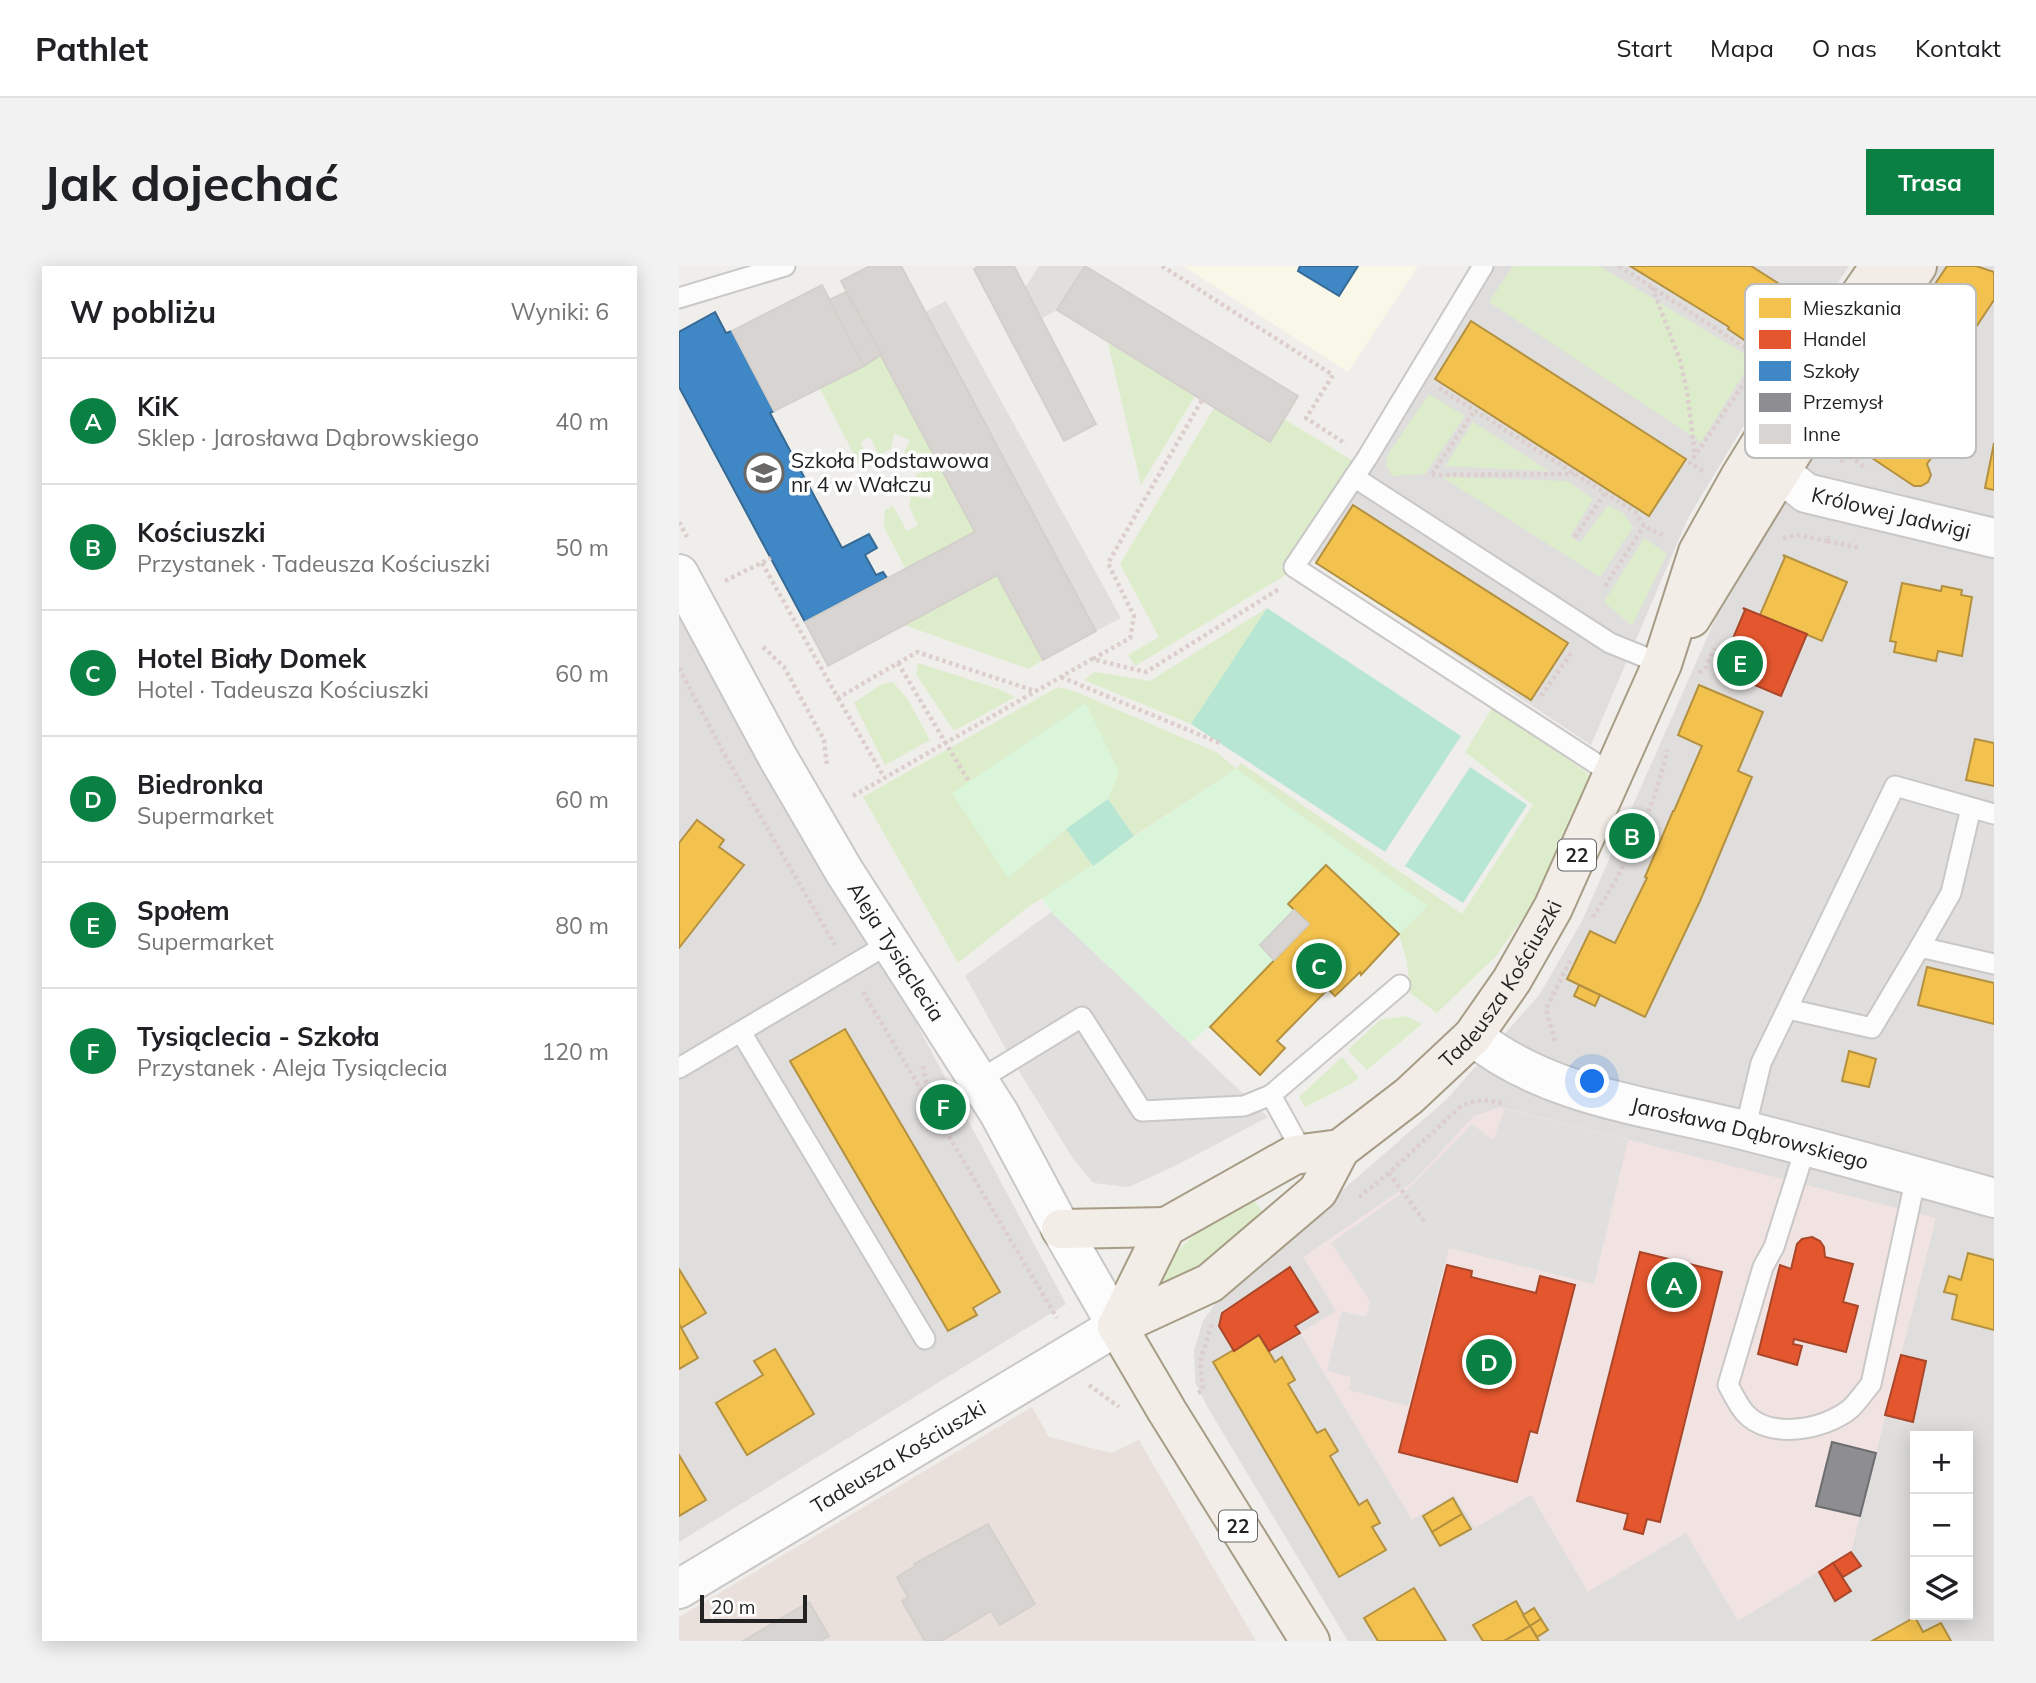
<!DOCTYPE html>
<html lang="pl">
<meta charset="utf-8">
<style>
:root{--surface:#fff;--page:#f2f2f2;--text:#202124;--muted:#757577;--line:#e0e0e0;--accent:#0b8043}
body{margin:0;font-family:Mulish,sans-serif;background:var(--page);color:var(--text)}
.controls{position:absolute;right:21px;bottom:21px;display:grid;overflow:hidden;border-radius:0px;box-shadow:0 4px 18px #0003}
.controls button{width:63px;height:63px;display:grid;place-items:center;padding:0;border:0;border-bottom:2px solid var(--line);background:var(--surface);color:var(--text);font:35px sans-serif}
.scale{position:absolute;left:21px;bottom:18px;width:107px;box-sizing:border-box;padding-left:7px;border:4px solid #222;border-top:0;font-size:19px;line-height:24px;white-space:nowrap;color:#222;-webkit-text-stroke:5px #fff;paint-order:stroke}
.you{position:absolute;left:914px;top:816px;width:24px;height:24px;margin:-18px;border:5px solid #fff;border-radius:50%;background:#1a73e8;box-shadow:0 0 0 10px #1a73e833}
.badge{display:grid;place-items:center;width:46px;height:46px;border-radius:50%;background:var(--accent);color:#fff;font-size:23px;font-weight:700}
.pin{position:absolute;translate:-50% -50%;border:4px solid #fff;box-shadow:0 2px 7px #0006}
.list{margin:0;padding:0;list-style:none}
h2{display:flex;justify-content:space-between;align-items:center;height:91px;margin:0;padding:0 28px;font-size:30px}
h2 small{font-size:23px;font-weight:400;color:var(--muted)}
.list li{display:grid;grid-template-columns:46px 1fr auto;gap:21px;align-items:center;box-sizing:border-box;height:126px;padding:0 28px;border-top:2px solid var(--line)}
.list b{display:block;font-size:26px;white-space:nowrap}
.list p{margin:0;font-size:23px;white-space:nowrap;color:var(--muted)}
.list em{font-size:23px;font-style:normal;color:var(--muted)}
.icon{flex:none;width:38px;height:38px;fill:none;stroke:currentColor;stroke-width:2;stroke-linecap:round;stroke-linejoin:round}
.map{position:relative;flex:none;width:1315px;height:1375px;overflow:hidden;border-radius:0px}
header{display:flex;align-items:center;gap:42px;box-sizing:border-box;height:98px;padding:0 35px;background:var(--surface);border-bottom:2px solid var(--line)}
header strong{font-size:33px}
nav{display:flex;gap:38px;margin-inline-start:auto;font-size:24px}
.intro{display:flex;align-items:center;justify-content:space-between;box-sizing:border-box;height:168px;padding:0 42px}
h1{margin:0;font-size:49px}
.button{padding:18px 32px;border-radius:0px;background:var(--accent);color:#fff;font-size:24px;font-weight:700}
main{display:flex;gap:42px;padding:0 42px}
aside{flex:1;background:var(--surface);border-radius:0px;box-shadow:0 4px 18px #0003}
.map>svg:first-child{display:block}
.residential{fill:#dfdedc;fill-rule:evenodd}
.commercial{fill:#f1e3e1}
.education{fill:#f8f7e8}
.military{fill:#eae0db}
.grass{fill:#ddeccb}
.park{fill:#daf5da}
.pitch{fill:#b7e6d2}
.parking{fill:#e0dfde}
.homes{fill:#f2c14e;stroke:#b49141;stroke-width:2}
.shops{fill:#e4572e;stroke:#aa472a;stroke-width:2}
.schools{fill:#3f88c5;stroke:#366994;stroke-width:2}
.industry{fill:#8d8d92;stroke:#6d6d70;stroke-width:2}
.building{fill:#d7d4d2;stroke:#d3d0cc;stroke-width:2}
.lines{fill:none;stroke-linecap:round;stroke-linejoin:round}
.service-casing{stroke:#c9c8c7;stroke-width:23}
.minor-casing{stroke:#c9c8c7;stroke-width:42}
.tertiary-casing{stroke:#c9c8c7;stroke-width:42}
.primary-casing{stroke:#a79c86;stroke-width:42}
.path{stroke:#dccecd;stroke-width:4.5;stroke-dasharray:3.5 3.5;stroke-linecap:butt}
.service{stroke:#fdfcfc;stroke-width:19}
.minor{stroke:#fdfcfc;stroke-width:38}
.tertiary{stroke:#fdfcfc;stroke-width:38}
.primary{stroke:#f3ede7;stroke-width:38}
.labels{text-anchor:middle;stroke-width:7;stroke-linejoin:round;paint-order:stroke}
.shield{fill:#fff;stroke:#646464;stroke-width:2}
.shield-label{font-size:19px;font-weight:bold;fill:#222}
.poi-label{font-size:21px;fill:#222;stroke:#fff;text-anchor:start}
.street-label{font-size:21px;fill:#222;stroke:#fff}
.key{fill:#fff;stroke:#bdbdbd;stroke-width:2}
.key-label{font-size:19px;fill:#222}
</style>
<header>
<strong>Pathlet</strong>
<nav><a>Start</a><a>Mapa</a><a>O nas</a><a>Kontakt</a></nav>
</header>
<div class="intro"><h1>Jak dojechać</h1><a class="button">Trasa</a></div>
<main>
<aside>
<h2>W pobliżu<small>Wyniki: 6</small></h2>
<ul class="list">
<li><span class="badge">A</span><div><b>KiK</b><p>Sklep · Jarosława Dąbrowskiego</p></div><em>40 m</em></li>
<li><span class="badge">B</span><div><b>Kościuszki</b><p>Przystanek · Tadeusza Kościuszki</p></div><em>50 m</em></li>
<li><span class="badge">C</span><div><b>Hotel Biały Domek</b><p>Hotel · Tadeusza Kościuszki</p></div><em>60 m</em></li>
<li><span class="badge">D</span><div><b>Biedronka</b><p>Supermarket</p></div><em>60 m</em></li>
<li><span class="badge">E</span><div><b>Społem</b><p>Supermarket</p></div><em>80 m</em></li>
<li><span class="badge">F</span><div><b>Tysiąclecia - Szkoła</b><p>Przystanek · Aleja Tysiąclecia</p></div><em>120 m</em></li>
</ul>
</aside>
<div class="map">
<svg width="1315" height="1375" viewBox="0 0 1315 1375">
<rect width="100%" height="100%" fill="#f0eeeb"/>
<g class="residential">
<path d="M804,0H1170L1073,146L1009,252L912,479L624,288Z"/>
<path d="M1250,0H1315V1375H669L529,1142L516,1116L515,1084L524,1055L542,1030L767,834L860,729L902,657L1080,254ZM1236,1170H1289V1349H1236Z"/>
<path d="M0,340L38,415L235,753L387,1038L0,1276Z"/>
</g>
<path class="commercial" d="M821,841L1257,952L1172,1286L1059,1355L1007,1267L909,1326L852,1229L796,1262L775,1229L733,1254L621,1067L657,1045L624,991L735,915L795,850Z"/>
<path class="education" d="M504,0H739L669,106Z"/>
<path class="military" d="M353,1141L370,1171L432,1187L460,1174L577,1375H0V1351Z"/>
<g class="grass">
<path d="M834,0H920L1074,93L1022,176L810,36Z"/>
<path d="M429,77L516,130L462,219Z"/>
<path d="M203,88L296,266L226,302L205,261L206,244L214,240L228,265L239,259L230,241L232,230L252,233L254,222L236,218L237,209L250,201L241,186L233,194L225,187L231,174L215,167L212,183L200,189L191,171L181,176L189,191L181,200L140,121Z"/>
<path d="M750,128L786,150L746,208L713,210L707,198L709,188Z"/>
<path d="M535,142L591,176L605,153L674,195L602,301L610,307L456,400L449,389L480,371L441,298Z"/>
<path d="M794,156L870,205L766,200Z"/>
<path d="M763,211L888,215L914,233L891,270L901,277L929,239L945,248L954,261L921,311Z"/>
<path d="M965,272L988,288L953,360L925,336Z"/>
<path d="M318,309L364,394L350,403L225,359Z"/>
<path d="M588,342L512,458L405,414L416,406L471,415Z"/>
<path d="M239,397L320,423L336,431L275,465L237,408Z"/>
<path d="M214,416L229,434L251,474L206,499L175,437L203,418Z"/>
<path d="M379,421L395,425L539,487L557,503L562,497L783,648L854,539L786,486L814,441L914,511L853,639L817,690L758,747L731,727L728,696L720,668L748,640L557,503L455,570L429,533L440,506L329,611L387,563L414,600L349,641L279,697L184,531Z"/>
<path d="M727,750L743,758L688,804L669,784L701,754Z"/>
<path d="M663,791L680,812L673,817L626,841L620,831Z"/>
<path d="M574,933L585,948L522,1002L480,1020L478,1018L494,990L517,967Z"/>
</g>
<g class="park">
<path d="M407,437L440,506L429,533L387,563L329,612L273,527Z"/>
<path d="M557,503L749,640L720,668L646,599L609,638L615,644L582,679L595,694L531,761L511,777L372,646L363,632Z"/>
</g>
<g class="pitch">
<path d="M588,342L782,470L706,586L512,458Z"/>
<path d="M791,501L848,539L784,637L726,600Z"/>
<path d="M429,533L455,570L414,600L387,563Z"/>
</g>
<g class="parking">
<path d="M360,0H406L378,44L362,53L346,22Z"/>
<path d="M267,35L442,352L417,365L246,46Z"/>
<path d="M1200,498L1273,532L1315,541V674L1268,662L1199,771L1172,768L1143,758L1120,808L1071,785Z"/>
<path d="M372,646L589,851L498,899L450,921L414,917L395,894L333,794L286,710Z"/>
<path d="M826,843L949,874L915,1018L770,982L729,1140L670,1124L672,1111L648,1105L663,1045L687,1051L691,1035L652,977L730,922L793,858L814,874Z"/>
</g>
<g class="homes">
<path d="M951,0H1072L1113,26L1077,82L1049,63L1050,61Z"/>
<path d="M1268,0H1297L1315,6V34L1240,147L1192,115Z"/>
<path d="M792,55L1007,193L970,250L756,113Z"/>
<path d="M1192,115L1240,147L1233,158L1262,178L1248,198L1252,209L1249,216L1242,220H1235L1157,168Z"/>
<path d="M1315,177V224L1306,222Z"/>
<path d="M674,239L889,377L852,434L637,297Z"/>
<path d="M1104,289L1168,316L1143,375L1081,349L1106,291Z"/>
<path d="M1223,317L1262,325L1263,320L1283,324L1282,329L1293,331L1283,390L1259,385L1257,395L1215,386L1217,376L1211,375Z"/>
<path d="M1020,419L1084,446L1059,505L1073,511L1021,635L966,751L888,713L911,665L936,677L968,612L966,611L994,545H995L1023,480L999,469Z"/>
<path d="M1296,473L1315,477V520L1287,514Z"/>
<path d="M18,554L45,574L40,581L65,599L0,682V577Z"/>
<path d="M647,599L720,668L682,709L681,706L656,730L649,723L598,775L606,782L581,809L531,761L630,658L609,638Z"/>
<path d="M1248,701L1315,717V758L1239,739Z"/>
<path d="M900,719L921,729L916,740L895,730Z"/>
<path d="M166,763L321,1026L294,1042L298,1049L269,1065L111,795Z"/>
<path d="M1170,785L1197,793L1190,821L1163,815Z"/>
<path d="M1289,987L1315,994V1064L1273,1053L1278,1029L1265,1026L1270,1010L1282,1014Z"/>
<path d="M0,1003L27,1047L2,1062L0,1058Z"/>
<path d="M0,1058L19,1092L0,1103Z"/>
<path d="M580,1069L596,1096L603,1091L616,1114L609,1118L638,1167L646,1163L659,1185L651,1190L680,1239L688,1234L701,1257L693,1261L707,1284L660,1311L534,1096Z"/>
<path d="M96,1083L135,1148L68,1189L37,1137L84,1109L75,1095Z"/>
<path d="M0,1189L27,1234L0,1250Z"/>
<path d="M774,1232L783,1248L753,1266L744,1250Z"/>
<path d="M783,1248L792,1263L761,1280L753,1266Z"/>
<path d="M735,1322L767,1375H699L685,1352Z"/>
<path d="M837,1335L851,1360L825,1375H804L794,1359Z"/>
<path d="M855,1342L862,1353L851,1360L844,1349Z"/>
<path d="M1236,1351L1244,1366L1262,1357L1272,1375H1193Z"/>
<path d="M862,1353L869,1364L858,1371L851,1360Z"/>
<path d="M851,1360L860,1375H825Z"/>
</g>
<g class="shops">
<path d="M1064,342L1128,368L1102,430L1038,403H1041L1066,344Z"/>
<path d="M1133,971L1141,975L1145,981L1146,991L1174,998L1164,1036L1179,1040L1167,1086L1115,1073L1114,1078L1123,1080L1118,1099L1079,1088L1101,999L1112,1003L1118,978L1123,973Z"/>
<path d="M961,986L1043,1006L981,1256L968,1253L964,1268L945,1263L949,1248L898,1235Z"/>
<path d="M768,999L793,1005L792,1011L857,1027L861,1010L896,1019L858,1167L851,1165L838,1216L720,1186Z"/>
<path d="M611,1001L639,1046L616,1060L621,1067L590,1085L580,1069L555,1085L540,1060L543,1047Z"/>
<path d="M1222,1089L1247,1095L1234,1156L1206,1149Z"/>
<path d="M1172,1286L1182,1300L1164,1311L1154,1297Z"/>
<path d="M1154,1297L1172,1325L1156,1335L1140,1306Z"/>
</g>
<g class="schools">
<path d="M621,0H679L660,30L619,5Z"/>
<path d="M36,46L47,67L53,65L95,145L91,147L163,282L190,268L198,282L186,289L197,309L204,306L208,312L126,356L0,121V66Z"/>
</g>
<path class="industry" d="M1153,1176L1197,1187L1181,1250L1137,1240Z"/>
<g class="building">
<path d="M191,0H222L417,365L364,394L318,309L149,400L126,356L296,266L162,15Z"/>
<path d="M300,0H335L417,158L385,175L295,3Z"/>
<path d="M406,0L619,130L591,176L378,44Z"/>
<path d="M143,19L185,100L95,145L53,65Z"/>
<path d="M167,26L203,88L185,100L150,34Z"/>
<path d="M615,644L630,658L595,694L581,679Z"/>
<path d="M309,1258L356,1338L321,1359L312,1345L262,1375H246L223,1335L229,1331L218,1311L236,1300L235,1298Z"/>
<path d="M130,1336L150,1370L141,1375H64Z"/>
</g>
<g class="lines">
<g class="service-casing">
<g id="service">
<path d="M804,0L688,192L615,301L933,508"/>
<path d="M0,32L106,0"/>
<path d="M675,211L931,377L983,398"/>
<path d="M1241,681L1272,627L1292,542"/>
<path d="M1109,743L1193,762L1241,681L1315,698"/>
<path d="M62,766L246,1073"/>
<path d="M0,802L211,677"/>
<path d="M300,814L403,751L463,845L565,840L592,829"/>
<path d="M1066,864L1082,797L1216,520L1315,548"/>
<path d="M1127,880L1095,981L1084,1001L1049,1119C1054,1128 1059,1139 1066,1147C1090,1174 1145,1164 1171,1143C1178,1137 1185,1126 1192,1118L1237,911"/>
<path d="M624,887L592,829L721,719"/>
</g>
</g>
<g class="minor-casing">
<g id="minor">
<path id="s1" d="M1103,173L1101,206L1127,227L1315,272"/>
<path id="s2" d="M794,770C870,832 976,841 1068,865C1151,886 1233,909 1315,932"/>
<path id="s3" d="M0,1323L438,1060"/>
</g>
</g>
<g class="tertiary-casing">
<g id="tertiary">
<path id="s4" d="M0,308L98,490L165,605L320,847L382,963L438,1060"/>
</g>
</g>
<g class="primary-casing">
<g id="primary">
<path d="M1012,352L1133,154L1238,0"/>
<path d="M382,963L487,961"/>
<path id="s5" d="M438,1060L531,1017L639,925L661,883L730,830L794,770L833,714L874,642L983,398L1019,286L1061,211L1106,138L1201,0"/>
<path d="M438,1060L488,1145L631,1375"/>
<path d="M438,1060L487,961L615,889L661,883"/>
</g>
</g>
<g class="path">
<path d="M483,0L654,109L627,152L667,178"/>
<path d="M940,0L1090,97"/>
<path d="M973,21L1001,94L1008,125L1016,189"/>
<path d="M760,122L956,246L965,260L985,270"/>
<path d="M1160,182L1165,186L1162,199"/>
<path d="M1165,186L1187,202"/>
<path d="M1024,205L1011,197L1082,92"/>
<path d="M753,208L796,144"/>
<path d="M753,209L895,208"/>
<path d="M0,256L8,271"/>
<path d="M896,271L926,227"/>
<path d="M1104,272L1119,269L1148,275L1149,270"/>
<path d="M1148,275L1182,282"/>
<path d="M83,297L159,432L238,386L356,425"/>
<path d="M46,315L92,292"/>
<path d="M926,320L965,260"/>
<path d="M84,381L105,401L145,474L148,500"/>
<path d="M414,393L451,372L455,350L429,297L523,134"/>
<path d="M219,397L290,516"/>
<path d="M0,402L44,486L156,679"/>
<path d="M1020,407L1027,401L1035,382"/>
<path d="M382,411L543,478"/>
<path d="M862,430L893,386"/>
<path d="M159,432L205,511"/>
<path d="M174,530L413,393L467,406L600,323"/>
<path d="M914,651C944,606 978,538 988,484"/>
<path d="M184,726L378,1052"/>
<path d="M876,775L867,743L892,693"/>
<path d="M244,800L251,836"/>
<path d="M710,907L746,956"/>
<path d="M680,931L710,907L781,841C797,832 809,834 827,838"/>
<path d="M410,1119L440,1141"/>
<path d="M519,1127L524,1124L521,1096L533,1057"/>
</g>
<use href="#service" class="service"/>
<use href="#minor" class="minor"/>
<use href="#tertiary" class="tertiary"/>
<use href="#primary" class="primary"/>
</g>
<defs>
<g id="school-ring" transform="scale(2.0125)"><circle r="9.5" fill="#fff" stroke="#6a6968" stroke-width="1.5"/><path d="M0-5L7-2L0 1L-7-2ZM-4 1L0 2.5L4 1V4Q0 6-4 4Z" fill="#6a6968"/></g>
</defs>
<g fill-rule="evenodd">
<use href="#school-ring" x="85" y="207"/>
</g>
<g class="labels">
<g class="shield">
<rect x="879" y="573.5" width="38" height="31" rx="5"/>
<rect x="540" y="1244.5" width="38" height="31" rx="5"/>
</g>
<g class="shield-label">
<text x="898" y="596">22</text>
<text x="559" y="1267">22</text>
</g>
<g class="poi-label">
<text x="112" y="202">Szkoła Podstawowa<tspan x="112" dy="24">nr 4 w Wałczu</tspan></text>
</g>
<g class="street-label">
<text dy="7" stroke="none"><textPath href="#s1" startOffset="154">Królowej Jadwigi</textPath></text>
<text dy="7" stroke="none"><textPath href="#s4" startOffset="436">Aleja Tysiąclecia</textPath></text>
<text dy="7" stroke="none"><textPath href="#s5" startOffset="525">Tadeusza Kościuszki</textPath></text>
<text dy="7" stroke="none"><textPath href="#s2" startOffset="296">Jarosława Dąbrowskiego</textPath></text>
<text dy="7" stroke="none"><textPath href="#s3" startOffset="256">Tadeusza Kościuszki</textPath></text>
</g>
</g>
<rect x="1066" y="18" width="231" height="174" rx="10" class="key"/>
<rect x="1080" y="32" width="32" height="20" fill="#f2c14e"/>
<rect x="1080" y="64" width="32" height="19" fill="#e4572e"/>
<rect x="1080" y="95" width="32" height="20" fill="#3f88c5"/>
<rect x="1080" y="127" width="32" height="19" fill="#8d8d92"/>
<rect x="1080" y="158" width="32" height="20" fill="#d7d4d2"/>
<g class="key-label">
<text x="1124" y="49">Mieszkania</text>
<text x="1124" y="80">Handel</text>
<text x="1124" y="112">Szkoły</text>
<text x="1124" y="143">Przemysł</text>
<text x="1124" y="175">Inne</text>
</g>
</svg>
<div class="controls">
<button>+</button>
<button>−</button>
<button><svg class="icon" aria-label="layers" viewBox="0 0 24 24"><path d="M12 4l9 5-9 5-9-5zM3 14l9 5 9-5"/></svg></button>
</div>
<div class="scale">20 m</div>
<div class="you"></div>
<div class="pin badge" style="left:995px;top:1019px">A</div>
<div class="pin badge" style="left:953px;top:570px">B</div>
<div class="pin badge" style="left:640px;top:700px">C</div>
<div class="pin badge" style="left:810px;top:1096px">D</div>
<div class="pin badge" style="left:1061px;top:397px">E</div>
<div class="pin badge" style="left:264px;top:841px">F</div>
</div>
</main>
